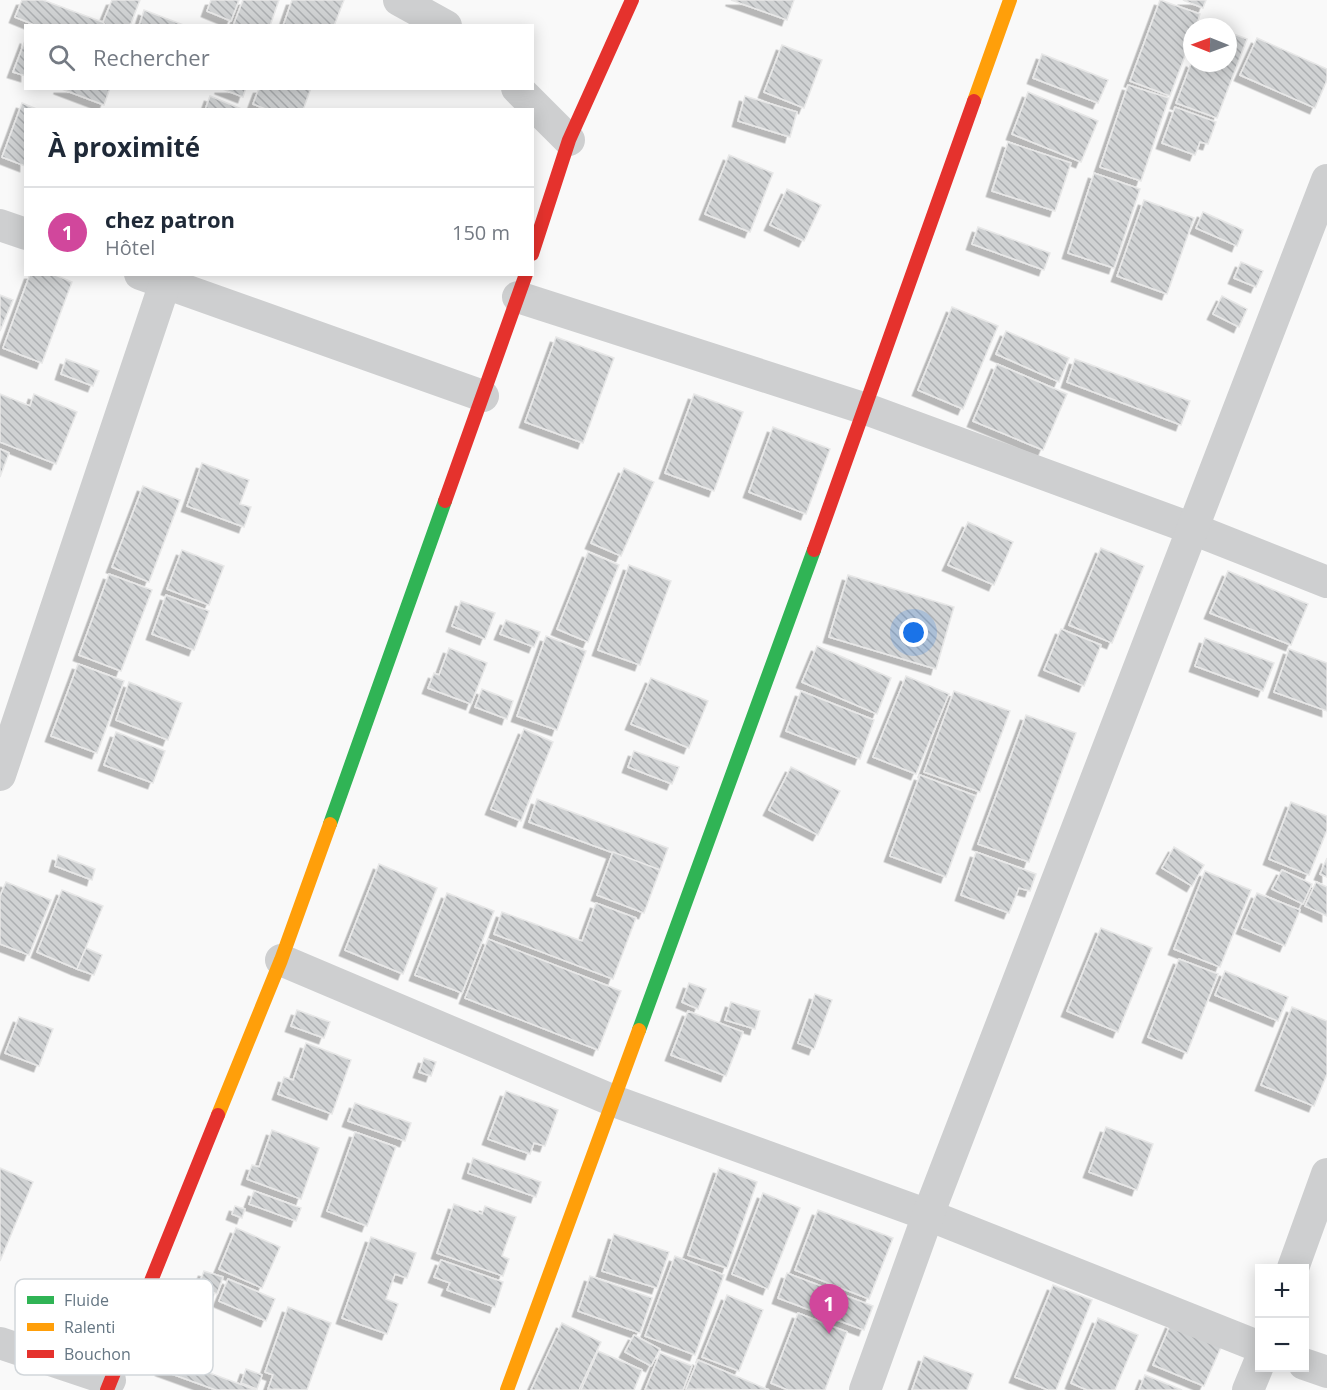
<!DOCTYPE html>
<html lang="fr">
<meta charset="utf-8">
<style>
:root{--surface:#fff;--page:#f2f2f3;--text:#1f2937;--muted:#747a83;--line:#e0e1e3;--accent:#d93025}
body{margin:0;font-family:"Open Sans",sans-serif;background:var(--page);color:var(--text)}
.controls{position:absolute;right:18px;bottom:18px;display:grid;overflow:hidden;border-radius:0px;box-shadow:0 3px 15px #0003}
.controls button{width:54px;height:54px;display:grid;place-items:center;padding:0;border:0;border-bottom:2px solid var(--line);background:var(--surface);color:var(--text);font:30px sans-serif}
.compass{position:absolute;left:1183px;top:18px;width:54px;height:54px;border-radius:50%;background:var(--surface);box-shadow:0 3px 15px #0003;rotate:271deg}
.you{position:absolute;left:914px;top:633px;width:21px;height:21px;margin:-15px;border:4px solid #fff;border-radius:50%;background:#1a73e8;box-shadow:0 0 0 9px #1a73e833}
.badge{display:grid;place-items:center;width:39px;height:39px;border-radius:50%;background:var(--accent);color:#fff;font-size:20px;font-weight:700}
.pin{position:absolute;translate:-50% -50px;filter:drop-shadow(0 2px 3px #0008)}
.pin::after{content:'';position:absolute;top:32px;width:21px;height:18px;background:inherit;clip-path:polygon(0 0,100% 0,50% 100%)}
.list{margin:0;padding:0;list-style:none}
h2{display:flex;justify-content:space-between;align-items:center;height:78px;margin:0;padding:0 24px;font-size:26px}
h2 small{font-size:20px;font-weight:400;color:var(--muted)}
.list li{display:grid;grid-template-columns:39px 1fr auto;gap:18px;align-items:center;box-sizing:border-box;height:90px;padding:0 24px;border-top:2px solid var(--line)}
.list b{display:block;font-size:22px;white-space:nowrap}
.list p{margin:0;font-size:20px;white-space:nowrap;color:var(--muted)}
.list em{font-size:20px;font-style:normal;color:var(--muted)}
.icon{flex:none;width:33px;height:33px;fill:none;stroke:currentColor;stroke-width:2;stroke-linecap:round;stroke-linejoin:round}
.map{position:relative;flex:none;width:1327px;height:1390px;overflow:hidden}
.search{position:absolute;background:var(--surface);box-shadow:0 3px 15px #0003;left:24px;top:24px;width:510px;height:66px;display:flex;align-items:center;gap:15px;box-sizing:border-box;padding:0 21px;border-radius:0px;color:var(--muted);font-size:22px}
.panel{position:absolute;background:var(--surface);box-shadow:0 3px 15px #0003;left:24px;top:108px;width:510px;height:168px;border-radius:0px}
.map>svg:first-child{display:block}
.building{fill:url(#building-back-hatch);stroke:#e8e8e8;stroke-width:1.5;filter:url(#shadow)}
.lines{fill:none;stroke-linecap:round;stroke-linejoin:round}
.street{stroke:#cecfd0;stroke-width:32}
.fast{stroke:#30b455;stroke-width:14}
.slow{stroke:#ff9f0a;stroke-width:14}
.jam{stroke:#e5322d;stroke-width:14}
.key{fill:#fff;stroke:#d1d6da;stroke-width:1.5}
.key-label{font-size:16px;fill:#657683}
</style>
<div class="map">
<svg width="1327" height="1390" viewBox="0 0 1327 1390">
<defs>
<pattern id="building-back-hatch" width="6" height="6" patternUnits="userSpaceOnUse" patternTransform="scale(1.5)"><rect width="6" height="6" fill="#d0d2d3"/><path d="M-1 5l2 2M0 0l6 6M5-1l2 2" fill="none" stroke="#acafb1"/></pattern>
<filter id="shadow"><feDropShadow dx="-5.5" dy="5.5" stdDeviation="0" flood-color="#0004"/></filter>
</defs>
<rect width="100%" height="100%" fill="#f9f9f9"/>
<g class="building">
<path d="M22,0H43L105,23L104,26H37L15,17Z"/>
<path d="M112,0H140L130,26H106L103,22Z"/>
<path d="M211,0H239L231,21L207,11Z"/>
<path d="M243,0H279L270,26H233Z"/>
<path d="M292,0H344L334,26H283Z"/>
<path d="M731,0H794L787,20Z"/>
<path d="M1160,0L1200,14L1196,27H1192V37L1170,96L1130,81Z"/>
<path d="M1183,0H1206L1203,8Z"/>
<path d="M144,10L186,26H139Z"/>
<path d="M1228,32L1247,39L1217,118L1176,103L1192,61V63H1228Z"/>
<path d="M26,38V76L13,72Z"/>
<path d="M1257,38L1327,69V80L1315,108L1240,75Z"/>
<path d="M782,45L822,60L804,108L764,92Z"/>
<path d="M1042,54L1108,80L1098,103L1033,78Z"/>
<path d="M1128,85L1169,98L1141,181L1100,167Z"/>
<path d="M59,88H110L104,105Z"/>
<path d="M220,88H246L243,97Z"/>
<path d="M259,88H311L303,110H268L253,104Z"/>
<path d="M1028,92L1098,121L1081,162L1012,134Z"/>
<path d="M210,96L244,110H205Z"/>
<path d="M745,96L797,112L790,137L738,121Z"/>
<path d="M22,103L39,110H26L25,166L2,157Z"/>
<path d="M1175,107L1216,122L1208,144L1200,142L1195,155L1162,143Z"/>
<path d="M1008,142L1071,163L1055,211L992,191Z"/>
<path d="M729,155L773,173L750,232L705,214Z"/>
<path d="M1094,173L1140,189L1114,268L1068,253Z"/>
<path d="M787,189L821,205L804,241L770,225Z"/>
<path d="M1144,200L1194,218L1167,294L1117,276Z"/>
<path d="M1203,212L1243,230L1237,246L1196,228Z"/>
<path d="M978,227L1050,253L1044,270L972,244Z"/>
<path d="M1241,262L1263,271L1256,287L1234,278Z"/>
<path d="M30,274H53L72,282L42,363L3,348Z"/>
<path d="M0,295L13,300L0,331Z"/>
<path d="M1222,296L1247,309L1239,327L1213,314Z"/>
<path d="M952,307L998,326L963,409L918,390Z"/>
<path d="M1006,331L1069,358L1059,382L996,354Z"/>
<path d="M556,337L614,358L583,443L525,422Z"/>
<path d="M66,359L99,371L93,386L61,374Z"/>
<path d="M1075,359L1190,401L1181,425L1067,382Z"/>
<path d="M997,364L1067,394L1043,450L973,421Z"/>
<path d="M0,394L30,406L34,394L77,412L56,464L0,442Z"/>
<path d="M694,394L743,412L714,491L665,473Z"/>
<path d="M773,427L830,449L806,514L749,492Z"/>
<path d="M0,449L9,453L0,477Z"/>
<path d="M202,463L249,480L240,504L251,507L244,527L187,506Z"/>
<path d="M624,468L654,482L621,556L591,543Z"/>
<path d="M143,486L180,500L149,582L112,567Z"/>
<path d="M968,522L1013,542L994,585L948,565Z"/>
<path d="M1101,548L1144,566L1112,643L1069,625Z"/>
<path d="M182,550L224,566L209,605L167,589Z"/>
<path d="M588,552L619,565L588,642L557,629Z"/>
<path d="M629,565L671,581L640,665L598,650Z"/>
<path d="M1228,571L1308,604L1291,645L1210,613Z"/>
<path d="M109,574L152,590L121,671L79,655Z"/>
<path d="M848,575L954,607L936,669L829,637Z"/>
<path d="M166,595L209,611L194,650L152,634Z"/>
<path d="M461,601L495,613L485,639L452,626Z"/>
<path d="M506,620L540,632L534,647L500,634Z"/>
<path d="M1061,629L1101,645L1084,686L1044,670Z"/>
<path d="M546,636L586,651L557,730L517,716Z"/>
<path d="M1205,638L1274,663L1263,691L1195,666Z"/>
<path d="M817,646L891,678L877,714L802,682Z"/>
<path d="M449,648L487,663L471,704L428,688L434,673L439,675Z"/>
<path d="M1289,649L1327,663V711L1274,692Z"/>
<path d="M78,664L124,681L97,753L51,736Z"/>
<path d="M906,676L949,694L916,774L873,757Z"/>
<path d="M651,678L708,701L689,748L631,724Z"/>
<path d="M129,682L182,703L168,740L116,720Z"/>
<path d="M482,689L513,701L507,719L475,707Z"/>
<path d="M801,691L874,720L860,759L786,731Z"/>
<path d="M954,691L1010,711L980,792L924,772Z"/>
<path d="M1026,715L1076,733L1029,862L978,844Z"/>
<path d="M524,729L553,742L521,821L491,809Z"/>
<path d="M116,732L165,751L153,783L104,765Z"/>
<path d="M634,751L679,767L672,784L628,767Z"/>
<path d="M791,767L840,791L818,835L769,810Z"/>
<path d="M920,775L976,796L946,877L890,856Z"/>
<path d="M537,799L668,848L660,870L529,822Z"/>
<path d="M1291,802L1327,816V830L1309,875L1269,859Z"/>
<path d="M1174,847L1204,865L1192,886L1162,868Z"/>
<path d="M613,852L660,870L644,913L597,895Z"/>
<path d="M976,852L1036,874L1030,891L1019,888L1009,913L961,895Z"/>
<path d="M58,855L95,869L92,880L55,866Z"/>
<path d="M1327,858V877L1320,874Z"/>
<path d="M379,864L437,888L403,974L345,950Z"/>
<path d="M1282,870L1312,884L1303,904L1272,889Z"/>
<path d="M1205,871L1251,890L1220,967L1174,949Z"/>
<path d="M6,882L51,900L29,955L0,944V896Z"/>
<path d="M1316,882L1327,887V916L1305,906Z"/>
<path d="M62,890L103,906L77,969L37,952Z"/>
<path d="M447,893L494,911L462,993L415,975Z"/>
<path d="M1257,893L1300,910L1285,946L1242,928Z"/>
<path d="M596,903L636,918L613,979L494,934L502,912L582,941Z"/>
<path d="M1101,928L1152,948L1118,1032L1067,1011Z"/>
<path d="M488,939L621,991L598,1050L465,998Z"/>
<path d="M86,948L102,955L94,975L77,969Z"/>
<path d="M1179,959L1218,974L1187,1053L1148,1037Z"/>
<path d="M1225,971L1288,997L1278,1021L1215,995Z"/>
<path d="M689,983L706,989L698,1009L682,1002Z"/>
<path d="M815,994L832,1000L814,1049L798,1043Z"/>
<path d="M731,1002L760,1011L755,1029L725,1020Z"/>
<path d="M1292,1007L1327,1021V1074L1314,1106L1261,1085Z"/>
<path d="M297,1010L330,1022L324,1038L291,1026Z"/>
<path d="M688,1011L743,1032L726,1076L671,1055Z"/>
<path d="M19,1017L53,1029L39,1066L5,1053Z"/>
<path d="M306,1043L351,1060L332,1114L278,1094L284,1077L293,1080Z"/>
<path d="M424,1058L436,1062L431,1076L419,1072Z"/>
<path d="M506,1091L558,1110L545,1146L534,1143L530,1154L488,1139Z"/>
<path d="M355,1103L411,1123L405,1141L348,1121Z"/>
<path d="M1106,1127L1153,1144L1137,1190L1089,1172Z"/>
<path d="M272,1130L319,1148L301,1199L247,1179L252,1165L259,1167Z"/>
<path d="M355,1132L396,1147L367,1226L327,1211Z"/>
<path d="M473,1158L541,1182L536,1197L468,1173Z"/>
<path d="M0,1168L33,1182L0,1261Z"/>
<path d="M719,1168L757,1182L727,1268L688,1255Z"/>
<path d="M254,1191L301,1208L296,1221L249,1204Z"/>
<path d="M763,1193L800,1208L768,1289L732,1274Z"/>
<path d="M454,1204L482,1214L485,1206L516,1217L502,1256L509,1259L503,1276L437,1253Z"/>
<path d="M235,1206L245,1209L242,1218L232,1214Z"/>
<path d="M818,1210L893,1238L869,1299L795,1270Z"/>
<path d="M236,1228L280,1247L262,1288L219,1269Z"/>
<path d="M614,1234L669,1252L657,1288L602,1271Z"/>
<path d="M371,1237L416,1253L407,1278L395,1274L386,1299L398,1304L387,1334L342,1318Z"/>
<path d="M675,1256L724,1275L695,1355L645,1336Z"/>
<path d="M441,1260L503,1282L495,1307L447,1290L450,1283L434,1277Z"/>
<path d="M204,1271L223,1277L217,1294L198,1287Z"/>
<path d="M787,1273L873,1306L864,1330L778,1298Z"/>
<path d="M590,1276L652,1298L640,1333L578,1311Z"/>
<path d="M228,1279L275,1299L266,1321L219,1301Z"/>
<path d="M1053,1285L1092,1300L1056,1390H1048L1015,1377Z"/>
<path d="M727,1295L763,1310L739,1371L702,1357Z"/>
<path d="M288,1307L331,1323L307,1390L268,1389L273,1375L265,1372Z"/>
<path d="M798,1313L847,1332L825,1390H788L771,1383Z"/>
<path d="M1098,1318L1138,1335L1115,1390H1087L1071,1383Z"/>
<path d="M562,1323L601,1342L579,1390H531Z"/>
<path d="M1171,1323L1222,1345L1204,1386L1153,1365Z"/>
<path d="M634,1335L660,1349L651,1366L625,1352Z"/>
<path d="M598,1351L642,1370L634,1390H581Z"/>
<path d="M660,1353L692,1366L683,1390H645Z"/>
<path d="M924,1356L973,1374L967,1390H912Z"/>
<path d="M166,1357L256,1390H216L161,1370Z"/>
<path d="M698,1360L769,1390L686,1389Z"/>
<path d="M246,1369L262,1375L257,1389L241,1383Z"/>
<path d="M1145,1375L1182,1390H1139Z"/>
</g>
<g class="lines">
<g class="street">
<path d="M399,0L446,26"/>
<path d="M517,88L569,140"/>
<path d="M0,225L26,234"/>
<path d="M140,274L483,396"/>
<path d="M518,297L866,409L1193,529L1327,582"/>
<path d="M0,775L165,283"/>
<path d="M281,960L614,1101L928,1215L1260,1347"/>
<path d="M1293,1268L1327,1174"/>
<path d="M0,1343L110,1380"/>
<path d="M1304,1364L1327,1372"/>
<path d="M865,1390L928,1215L1327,180"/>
<path d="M1248,1390L1260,1361"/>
</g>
<g class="fast">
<path d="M330,824L445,501"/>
<path d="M639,1030L814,550"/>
</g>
<g class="slow">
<path d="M974,101L1010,0"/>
<path d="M218,1115L281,960L330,824"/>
<path d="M507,1390L639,1030"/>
</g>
<g class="jam">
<path d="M532,254L569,140L632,0"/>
<path d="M445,501L526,274"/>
<path d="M814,550L974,101"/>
<path d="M107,1390L218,1115"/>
</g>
</g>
<rect x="15" y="1279" width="198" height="96" rx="9" class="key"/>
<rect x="27" y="1296" width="27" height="8" fill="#30b455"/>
<rect x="27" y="1323" width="27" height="8" fill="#ff9f0a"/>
<rect x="27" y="1350" width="27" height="8" fill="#e5322d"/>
<g class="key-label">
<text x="64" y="1306">Fluide</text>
<text x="64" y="1333">Ralenti</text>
<text x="64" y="1360">Bouchon</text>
</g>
</svg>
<div class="controls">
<button>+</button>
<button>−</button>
</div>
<svg class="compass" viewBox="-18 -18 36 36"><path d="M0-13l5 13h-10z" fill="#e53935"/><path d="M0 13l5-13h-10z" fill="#747a83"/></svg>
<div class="you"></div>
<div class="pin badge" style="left:829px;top:1334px;background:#d1479c">1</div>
<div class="search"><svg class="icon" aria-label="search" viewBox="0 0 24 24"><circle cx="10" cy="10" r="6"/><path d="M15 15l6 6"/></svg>Rechercher</div>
<section class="panel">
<h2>À proximité<small></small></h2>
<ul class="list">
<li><span class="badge" style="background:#d1479c">1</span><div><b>chez patron</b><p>Hôtel</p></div><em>150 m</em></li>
</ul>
</section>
</div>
